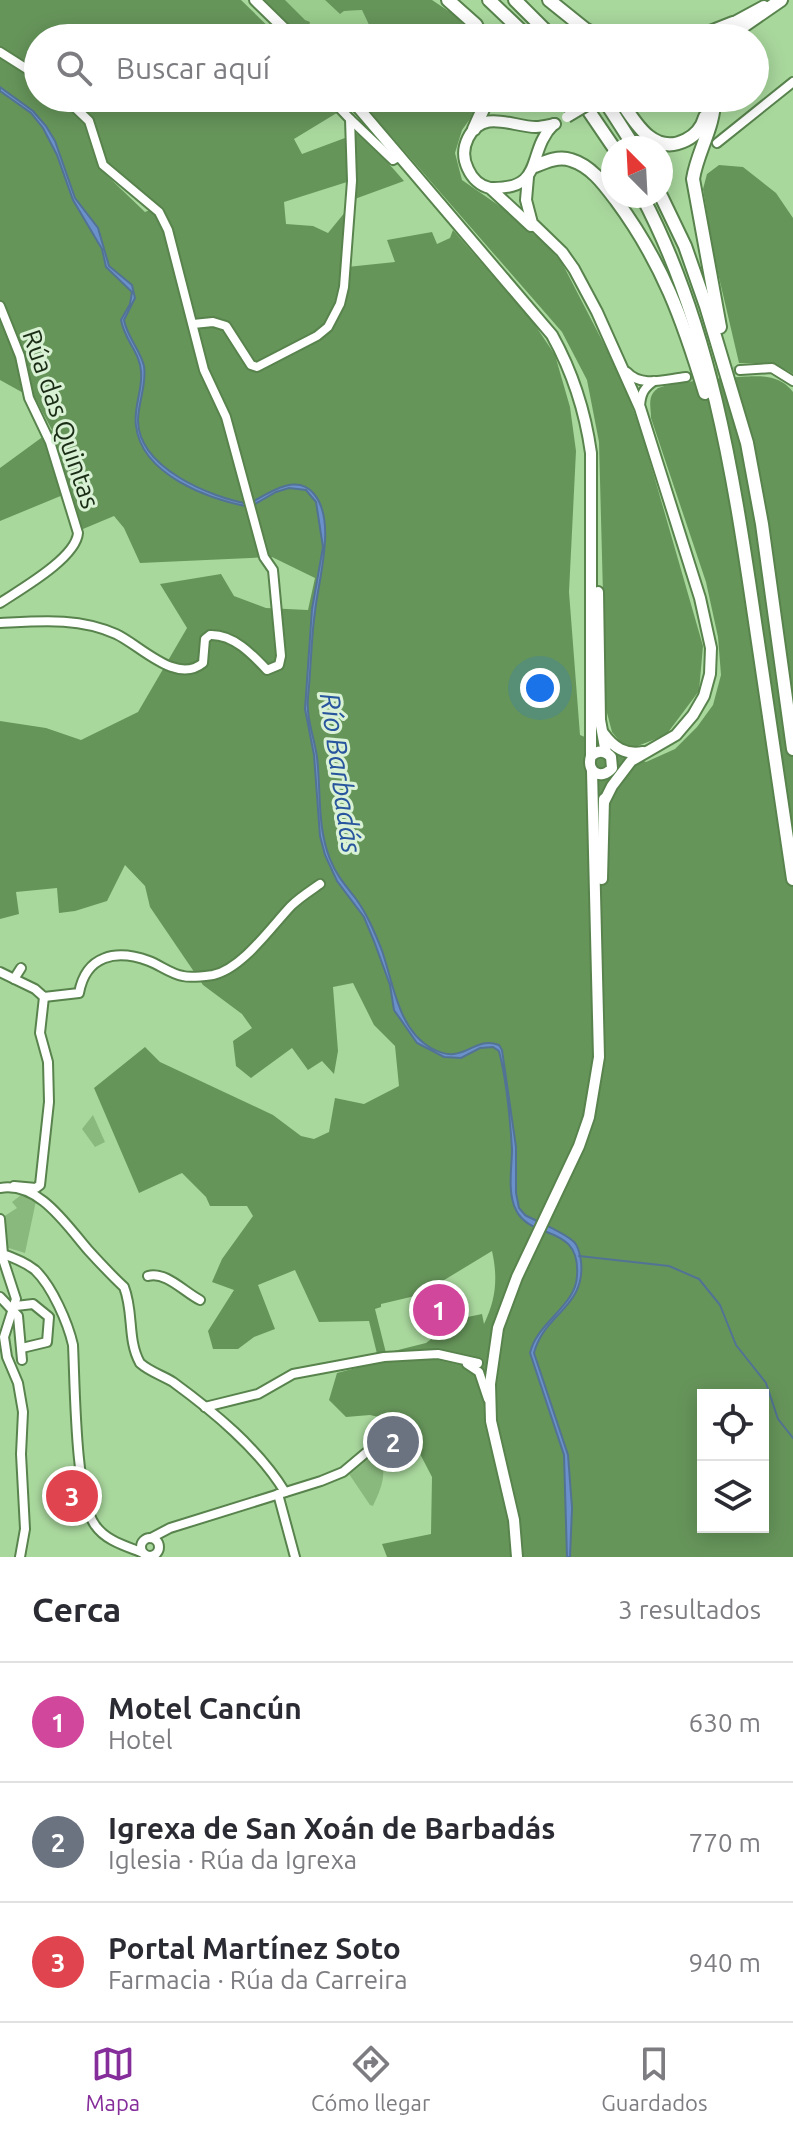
<!DOCTYPE html>
<html lang="es">
<meta charset="utf-8">
<style>
:root{--surface:#fff;--page:#f7f7f7;--text:#2b2b33;--muted:#7c7c81;--line:#e1e1e2;--accent:#852d9a}
body{margin:0;font-family:Ubuntu,sans-serif;background:var(--page);color:var(--text)}
.controls{position:absolute;right:24px;bottom:24px;display:grid;overflow:hidden;border-radius:0px;box-shadow:0 4px 20px #0003}
.controls button{width:72px;height:72px;display:grid;place-items:center;padding:0;border:0;border-bottom:2px solid var(--line);background:var(--surface);color:var(--text);font:40px sans-serif}
.compass{position:absolute;left:601px;top:136px;width:72px;height:72px;border-radius:50%;background:var(--surface);box-shadow:0 4px 20px #0003;rotate:336deg}
.you{position:absolute;left:540px;top:688px;width:28px;height:28px;margin:-20px;border:6px solid #fff;border-radius:50%;background:#1a73e8;box-shadow:0 0 0 12px #1a73e833}
.badge{display:grid;place-items:center;width:52px;height:52px;border-radius:50%;background:var(--accent);color:#fff;font-size:26px;font-weight:700}
.pin{position:absolute;translate:-50% -50%;border:4px solid #fff;box-shadow:0 2px 8px #0006}
.list{margin:0;padding:0;list-style:none}
h2{display:flex;justify-content:space-between;align-items:center;height:104px;margin:0;padding:0 32px;font-size:34px}
h2 small{font-size:26px;font-weight:400;color:var(--muted)}
.list li{display:grid;grid-template-columns:52px 1fr auto;gap:24px;align-items:center;box-sizing:border-box;height:120px;padding:0 32px;border-top:2px solid var(--line)}
.list b{display:block;font-size:30px;white-space:nowrap}
.list p{margin:0;font-size:26px;white-space:nowrap;color:var(--muted)}
.list em{font-size:26px;font-style:normal;color:var(--muted)}
.icon{flex:none;width:44px;height:44px;fill:none;stroke:currentColor;stroke-width:2;stroke-linecap:round;stroke-linejoin:round}
.map{position:relative;flex:none;width:793px;height:1557px;overflow:hidden}
.search{position:absolute;background:var(--surface);box-shadow:0 4px 20px #0003;left:24px;right:24px;top:24px;height:88px;display:flex;align-items:center;gap:20px;box-sizing:border-box;padding:0 28px;border-radius:44px;color:var(--muted);font-size:30px}
.sheet{height:464px;background:var(--surface)}
nav{display:flex;justify-content:space-around;align-items:center;box-sizing:border-box;height:112px;border-top:2px solid var(--line);background:var(--surface);font-size:22px;color:var(--muted)}
nav a{display:grid;justify-items:center;gap:4px}
nav .on{color:var(--accent)}
.map>svg:first-child{display:block}
.built{fill:#9acd8d}
.green{fill:#8ab97e}
.forest{fill:#66955a;fill-rule:evenodd}
.water{fill:#6b91cc;stroke:#537395;stroke-width:2}
.lines{fill:none;stroke-linecap:round;stroke-linejoin:round}
.stream{stroke:#537395;stroke-width:2}
.minor-tunnel{stroke:#8cb682;stroke-width:8;stroke-dasharray:8 4;stroke-linecap:butt}
.minor-casing{stroke:#58834d;stroke-width:12}
.major-casing{stroke:#58834d;stroke-width:14}
.highway-casing{stroke:#58834d;stroke-width:16}
.minor{stroke:#fff;stroke-width:8}
.major{stroke:#fff;stroke-width:10}
.highway{stroke:#fff;stroke-width:12}
.major-bridge-casing{stroke:#58834d;stroke-width:14;stroke-linecap:butt}
.major-bridge{stroke:#fff;stroke-width:10}
.labels{text-anchor:middle;stroke-width:6;stroke-linejoin:round;paint-order:stroke}
.street-label{font-size:26px;fill:#1a2c15;stroke:#d9f1d4}
.water-label{font-size:28px;font-style:italic;fill:#27559e;stroke:#d9f1d4}
</style>
<div class="map">
<svg width="793" height="1557" viewBox="0 0 793 1557">
<rect width="100%" height="100%" fill="#a9d89d"/>
<path class="built" d="M285,0H325L340,14L344,11L362,10L370,27L356,38H334L325,30L322,33L309,26Z"/>
<g class="green">
<path d="M93,1115L105,1142L95,1147L82,1129Z"/>
<path d="M21,1195L36,1201L25,1253L5,1247L3,1217L17,1208L12,1202Z"/>
<path d="M376,1452C390,1470 381,1489 373,1506L370,1505L347,1471Z"/>
</g>
<g class="forest">
<path d="M0,0H241L280,38H38V73L8,51L0,48Z"/>
<path d="M264,0H285L305,20L310,22L309,26L321,33L325,30L334,38H303Z"/>
<path d="M325,0H432L456,16L475,38H356L370,27L362,10L344,11L340,14Z"/>
<path d="M0,58L38,81V98H58L84,123L98,167L145,212L159,206L106,164L91,119L70,98H324L340,111L294,139L302,154L361,132L404,181L352,200L347,182L284,202L286,224L313,226L328,233L346,211L347,267L395,262L387,240L432,232L437,244L450,238L453,230L533,322L555,355L570,407L576,451L569,592L580,735L646,762L675,749L697,727L713,705L721,675L718,637L706,582L651,418C651,408 647,396 657,389C667,382 754,374 767,377C779,379 786,383 793,392V1557H387L382,1544L431,1534L432,1477L404,1423L370,1415L346,1417L329,1400L337,1373L379,1362L369,1321L319,1322L295,1270L258,1285L275,1329L254,1337L238,1349H213L208,1331L234,1290L212,1282L222,1259L253,1216L247,1206H210L206,1197L182,1173L139,1193L94,1088L145,1047L160,1062L273,1115L301,1136L314,1139L329,1132L335,1098L364,1104L399,1086L395,1046L374,1025L353,983L333,987L338,1051L334,1074L322,1061L308,1070L292,1048L251,1078L236,1066L233,1041L252,1028L242,1014L203,985L150,907L145,886L125,865L107,901L75,911L59,913L57,888L16,892L19,914L0,919V721L46,728L81,740L138,712L187,628L160,584L221,574L234,596L266,608L308,610L315,578L272,557L140,563L124,528L114,516L83,529L63,495L0,521V468L52,430L36,400L0,380ZM492,1251C498,1278 496,1299 484,1324L482,1314L458,1319L426,1343L386,1353L375,1309L381,1307V1304L436,1291V1285ZM703,1395H763V1527H703Z"/>
<path d="M358,98H479L475,112L462,130L455,153L462,180L501,207L544,243L561,261L623,381L642,434L703,646L699,691L666,735L635,747L621,743L612,732L606,709L599,442L587,380L562,332Z"/>
<path d="M719,165L743,167L776,193L793,218V374C776,362 760,363 739,363L714,256L703,189L707,174Z"/>
</g>
<path class="water" d="M0,87L33,111L46,126L55,141L75,198L98,228L109,266L132,285L135,298L124,320C127,337 140,349 144,366C147,385 138,402 138,421C139,468 210,497 249,504C267,494 296,472 314,494C337,521 318,581 315,612C311,640 311,669 308,697C306,718 314,736 317,757C321,790 317,827 330,859C336,875 346,886 356,899C367,914 374,931 381,948C393,980 397,1029 431,1048C465,1067 472,1035 499,1045L502,1050L516,1147V1193L519,1208L525,1215C538,1222 566,1233 575,1243C579,1248 580,1255 581,1261C586,1308 544,1313 534,1353L568,1455L572,1508L570,1557H567L564,1455L530,1353C537,1322 576,1306 577,1276C581,1223 531,1241 516,1210C507,1193 512,1167 512,1149C510,1117 507,1082 499,1051L493,1047L480,1048L461,1058L444,1057L417,1043L394,1010L390,985L374,941L364,917L337,881L325,855L320,836L314,755L305,709L312,609L323,547L316,502L306,490L289,488L276,492L250,507C208,499 142,475 136,426C133,408 143,390 141,371C140,353 124,339 121,320L130,304L132,292L106,267L102,249L73,200L57,155L43,128L31,113L0,91Z"/>
<g class="lines">
<path class="stream" d="M579,1256L669,1266L699,1279L720,1305L736,1345L766,1383L778,1419L793,1438"/>
<path class="minor-tunnel" d="M686,377L740,370"/>
<g class="minor-casing">
<g id="minor">
<path d="M303,30L317,38"/>
<path d="M0,52L38,76"/>
<path d="M350,119L393,160L400,156"/>
<path d="M717,143L793,82"/>
<path d="M0,306L20,356L29,398L50,442L78,533C76,558 21,589 0,603"/>
<path d="M193,324L213,322L226,326L251,365L257,367L317,336L328,327L340,304L344,287L352,181L350,119L330,98"/>
<path d="M740,370L772,368L793,381"/>
<path d="M627,372C641,388 666,379 686,377"/>
<path d="M640,406C641,393 644,388 654,381"/>
<path d="M0,623C39,621 79,617 116,634C140,645 176,685 203,663L205,639L210,635C233,634 252,654 267,670L279,665L281,656L273,570L264,557L226,417L204,370L168,230L159,212L103,165L89,121L65,98"/>
<path d="M0,972L35,989L44,997L79,993C86,955 116,949 149,961C160,965 171,974 183,976C191,978 205,976 213,975C242,969 271,927 291,906C299,898 310,891 320,884"/>
<path d="M14,979L21,968"/>
<path d="M14,1186L36,1188L40,1185L49,1102L48,1062L40,1033L44,997"/>
<path d="M0,1188C39,1181 67,1226 89,1251C100,1263 112,1276 124,1287C134,1312 127,1340 140,1363C150,1372 162,1375 173,1382C214,1412 258,1448 285,1492"/>
<path d="M0,1219L3,1254"/>
<path d="M0,1253C12,1257 25,1262 35,1270C52,1286 68,1323 73,1345C75,1383 75,1498 95,1525C106,1541 126,1546 143,1553"/>
<path d="M1,1253L16,1299L4,1337L7,1357L18,1383L23,1412L21,1454L25,1529L20,1557"/>
<path d="M148,1276C166,1271 184,1292 200,1300"/>
<path d="M0,1297L18,1316L22,1360"/>
<path d="M16,1306L33,1304L49,1317L47,1342L22,1348"/>
<path d="M467,1364L479,1372L488,1399"/>
<path d="M205,1407L258,1394L293,1374L384,1357L438,1354L478,1363"/>
<path d="M278,1494L295,1557"/>
<path d="M151,1538L170,1528L321,1481L343,1472L368,1451"/>
<circle cx="150" cy="1547" r="9"/>
</g>
</g>
<g class="major-casing">
<g id="major">
<path d="M255,0L294,38"/>
<path d="M729,25L764,6"/>
<path d="M350,98L552,335C573,373 585,410 591,453V756C586,772 601,781 612,768L611,757C605,750 598,750 591,756"/>
<path d="M528,177L526,200L532,223L562,252L574,269L597,312L640,408L700,598L711,648L710,674L704,696L693,715L676,735L631,761L612,786L604,802"/>
<path d="M490,188C547,190 525,152 554,124"/>
<path d="M531,226L490,188C480,186 472,178 468,169C463,159 463,148 468,138C483,108 512,127 536,127C542,127 549,125 555,124"/>
<path d="M598,592L600,720L606,753"/>
<path d="M603,733C614,748 625,755 643,752"/>
<path d="M602,879L604,799"/>
<path d="M517,1557L514,1520L491,1421L490,1384L498,1328L517,1277L579,1146L589,1117L599,1057L592,771"/>
</g>
</g>
<g class="highway-casing">
<g id="highway">
<path d="M448,0L476,25L482,38"/>
<path d="M489,0L529,38"/>
<path d="M515,0L553,38"/>
<path d="M549,0L585,29L601,38"/>
<path d="M695,38L733,23"/>
<path d="M726,38L781,0"/>
<path d="M580,98L614,148"/>
<path d="M603,98L635,148"/>
<path d="M619,98C634,121 653,157 686,140C696,135 702,128 705,117"/>
<path d="M714,98C715,126 697,152 693,179L720,327"/>
<path d="M474,129L488,98"/>
<path d="M535,166C547,161 559,156 571,160C591,166 604,184 616,200C662,262 683,320 705,393"/>
<path d="M642,196C710,325 733,472 754,615C767,703 780,791 793,879"/>
<path d="M661,196L685,246L706,306L747,443L762,524L793,749"/>
</g>
</g>
<use href="#minor" class="minor"/>
<use href="#major" class="major"/>
<use href="#highway" class="highway"/>
<g class="major-bridge-casing">
<path id="major-bridge" d="M567,117L599,98"/>
</g>
<use href="#major-bridge" class="major-bridge"/>
</g>
<g class="labels">
<g class="street-label">
<text transform="translate(61 419) rotate(71)" y="9">Rúa das Quintas</text>
</g>
<g class="water-label">
<text transform="translate(341 773) rotate(82)" y="10">Río Barbadás</text>
</g>
</g>
</svg>
<div class="controls">
<button><svg class="icon" aria-label="locate" viewBox="0 0 24 24"><circle cx="12" cy="12" r="6"/><path d="M12 2v4M12 18v4M2 12h4M18 12h4"/></svg></button>
<button><svg class="icon" aria-label="layers" viewBox="0 0 24 24"><path d="M12 4l9 5-9 5-9-5zM3 14l9 5 9-5"/></svg></button>
</div>
<svg class="compass" viewBox="-18 -18 36 36"><path d="M0-13l5 13h-10z" fill="#e53935"/><path d="M0 13l5-13h-10z" fill="#7c7c81"/></svg>
<div class="you"></div>
<div class="pin badge" style="left:439px;top:1310px;background:#d1479c">1</div>
<div class="pin badge" style="left:393px;top:1442px;background:#6b7280">2</div>
<div class="pin badge" style="left:72px;top:1496px;background:#e0444e">3</div>
<div class="search"><svg class="icon" aria-label="search" viewBox="0 0 24 24"><circle cx="10" cy="10" r="6"/><path d="M15 15l6 6"/></svg>Buscar aquí</div>
</div>
<section class="sheet">
<h2>Cerca<small>3 resultados</small></h2>
<ul class="list">
<li><span class="badge" style="background:#d1479c">1</span><div><b>Motel Cancún</b><p>Hotel</p></div><em>630 m</em></li>
<li><span class="badge" style="background:#6b7280">2</span><div><b>Igrexa de San Xoán de Barbadás</b><p>Iglesia · Rúa da Igrexa</p></div><em>770 m</em></li>
<li><span class="badge" style="background:#e0444e">3</span><div><b>Portal Martínez Soto</b><p>Farmacia · Rúa da Carreira</p></div><em>940 m</em></li>
</ul>
</section>
<nav>
<a class="on"><svg class="icon" aria-label="map" viewBox="0 0 24 24"><path d="M3 6l6-2 6 2 6-2v14l-6 2-6-2-6 2zM9 4v14M15 6v14"/></svg>Mapa</a>
<a><svg class="icon" aria-label="directions" viewBox="0 0 24 24"><path d="M12 3l9 9-9 9-9-9zM9 14v-3h6M13 9l2 2-2 2"/></svg>Cómo llegar</a>
<a><svg class="icon" aria-label="saved" viewBox="0 0 24 24"><path d="M7 4h10v16l-5-4-5 4z"/></svg>Guardados</a>
</nav>
